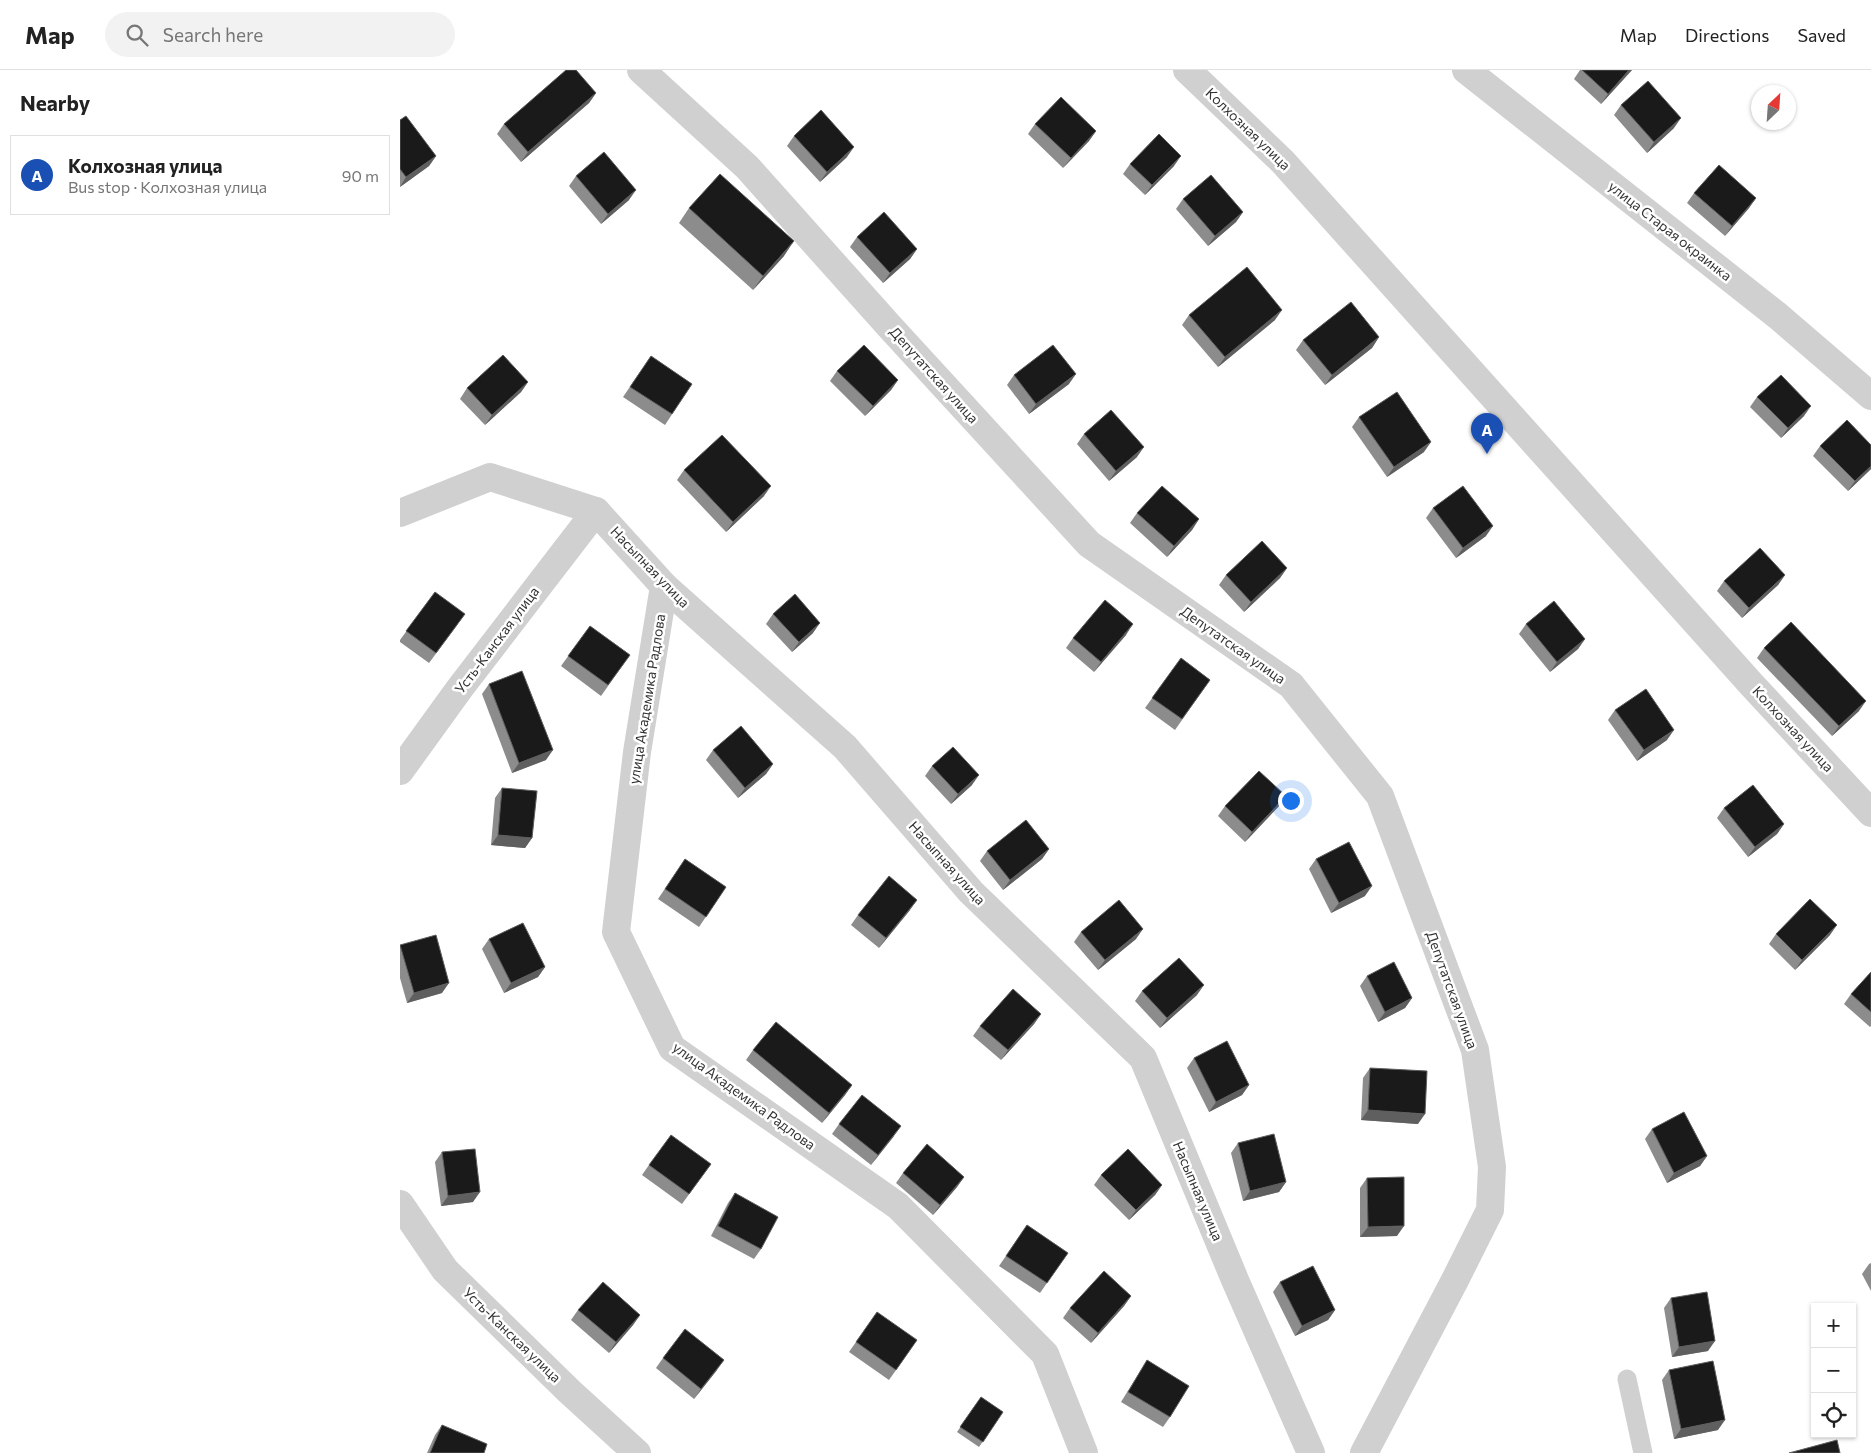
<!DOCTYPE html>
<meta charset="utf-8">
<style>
:root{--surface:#fff;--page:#f2f2f2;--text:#222;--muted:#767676;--line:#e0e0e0;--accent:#0b8043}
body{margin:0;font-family:Commissioner,sans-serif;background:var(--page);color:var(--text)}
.controls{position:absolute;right:15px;bottom:15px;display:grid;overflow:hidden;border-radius:0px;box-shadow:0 1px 4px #0004}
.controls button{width:45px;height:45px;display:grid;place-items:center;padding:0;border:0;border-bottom:1px solid var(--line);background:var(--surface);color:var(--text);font:25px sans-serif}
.compass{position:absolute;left:1351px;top:15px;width:45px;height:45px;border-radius:50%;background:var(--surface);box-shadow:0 1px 4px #0004;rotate:25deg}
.you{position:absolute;left:890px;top:730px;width:18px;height:18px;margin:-12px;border:4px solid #fff;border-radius:50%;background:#1a73e8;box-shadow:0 0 0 8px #1a73e833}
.badge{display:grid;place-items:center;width:32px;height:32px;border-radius:50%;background:var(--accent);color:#fff;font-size:16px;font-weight:700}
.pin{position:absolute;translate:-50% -41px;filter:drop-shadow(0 1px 2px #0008)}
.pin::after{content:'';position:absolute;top:26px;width:18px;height:15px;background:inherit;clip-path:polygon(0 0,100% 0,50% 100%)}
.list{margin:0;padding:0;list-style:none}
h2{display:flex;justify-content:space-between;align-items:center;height:65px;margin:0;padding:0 20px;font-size:21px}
h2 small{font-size:16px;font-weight:400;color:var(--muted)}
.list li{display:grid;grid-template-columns:32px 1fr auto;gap:15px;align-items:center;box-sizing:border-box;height:80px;margin:0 10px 10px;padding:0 10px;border:1px solid var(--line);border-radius:0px}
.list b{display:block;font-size:19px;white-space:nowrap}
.list p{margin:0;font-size:16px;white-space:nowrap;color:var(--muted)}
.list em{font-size:16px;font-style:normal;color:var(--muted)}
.icon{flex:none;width:28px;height:28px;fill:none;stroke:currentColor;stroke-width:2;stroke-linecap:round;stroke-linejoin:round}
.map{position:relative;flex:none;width:1471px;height:1383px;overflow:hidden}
header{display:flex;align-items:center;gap:30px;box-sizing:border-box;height:70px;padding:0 25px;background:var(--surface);border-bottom:1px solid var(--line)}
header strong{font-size:24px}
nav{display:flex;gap:28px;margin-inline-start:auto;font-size:18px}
.search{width:350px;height:45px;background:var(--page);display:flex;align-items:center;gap:12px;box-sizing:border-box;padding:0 18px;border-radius:28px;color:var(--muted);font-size:19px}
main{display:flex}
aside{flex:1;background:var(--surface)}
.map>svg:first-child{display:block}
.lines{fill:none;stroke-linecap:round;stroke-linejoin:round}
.lane{stroke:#d0d0d0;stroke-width:19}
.street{stroke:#d0d0d0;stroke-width:28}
.wall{fill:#8c8c8c}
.shaded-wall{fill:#5f5f5f}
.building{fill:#1a1a1a;stroke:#5f5f5f}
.labels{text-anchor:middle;stroke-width:5;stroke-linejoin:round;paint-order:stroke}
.street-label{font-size:14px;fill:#333;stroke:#fff}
</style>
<header>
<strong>Map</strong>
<div class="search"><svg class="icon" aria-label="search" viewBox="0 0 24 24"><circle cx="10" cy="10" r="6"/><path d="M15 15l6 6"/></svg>Search here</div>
<nav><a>Map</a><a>Directions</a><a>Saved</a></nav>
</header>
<main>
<aside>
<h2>Nearby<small></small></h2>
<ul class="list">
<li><span class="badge" style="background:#1a4fb4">A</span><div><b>Колхозная улица</b><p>Bus stop · Колхозная улица</p></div><em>90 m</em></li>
</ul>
</aside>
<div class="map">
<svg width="1471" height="1383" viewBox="0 0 1471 1383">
<rect width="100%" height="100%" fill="#fff"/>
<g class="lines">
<path class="lane" d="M1227,1309L1243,1383"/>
<g class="street">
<path d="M241,0L347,97L490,257L689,474L891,615L980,726L1075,980L1092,1097L1090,1140L1055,1210L964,1383"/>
<path d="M787,0L883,92L1352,615L1471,743"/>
<path d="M1066,0L1378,246L1471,326"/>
<path d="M0,443L90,407L196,441L264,516L445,677L571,822L743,988L835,1210L911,1383"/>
<path d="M264,516L237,682L216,862L272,978L498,1136L645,1284L684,1383"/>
<path d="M0,701L60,618L196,441"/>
<path d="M0,1134L45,1200L169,1321L237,1383"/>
</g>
</g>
<g class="wall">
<path d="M1180,0H1232L1201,34L1174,9Z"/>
<path d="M196,23L189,33L121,92L97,64L104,54Z"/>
<path d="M1221,35L1274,58L1247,83L1214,45Z"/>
<path d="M0,50L36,86L29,96L0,117Z"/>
<path d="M635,54L696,61L689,71L663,98L628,64Z"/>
<path d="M394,66L447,87L420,112L387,76Z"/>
<path d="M730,94L774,96L745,125L723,104Z"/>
<path d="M176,106L229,130L201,154L169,116Z"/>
<path d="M1294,123L1356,128L1349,138L1325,166L1287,133Z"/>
<path d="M783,129L843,142L836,152L808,176L776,139Z"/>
<path d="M289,138L384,186L353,220L279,153Z"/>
<path d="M457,167L517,179L510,189L483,213L450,177Z"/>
<path d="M789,245L875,250L818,297L782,255Z"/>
<path d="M979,267L972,278L925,315L896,280L903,270Z"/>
<path d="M251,286L292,314L265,355L223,327Z"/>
<path d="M437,301L498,310L491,320L465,346L430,311Z"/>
<path d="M614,305L669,314L629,344L607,315Z"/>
<path d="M128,312L121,322L85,355L60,329L67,318Z"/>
<path d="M1357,327L1404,346L1381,368L1350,337Z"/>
<path d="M959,347L1024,382L987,407L952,357Z"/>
<path d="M684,364L737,387L709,411L677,374Z"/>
<path d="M1420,376L1471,399L1448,421L1413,386Z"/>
<path d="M284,400L364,426L326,462L277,410Z"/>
<path d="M1033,438L1086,466L1056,488L1026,448Z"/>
<path d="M737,443L799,449L792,460L767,487L730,453Z"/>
<path d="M887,498L880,508L844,542L819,515L826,505Z"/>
<path d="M1385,505L1378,515L1342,548L1317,521L1324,511Z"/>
<path d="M35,522L58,554L29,593L0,572V570Z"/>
<path d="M373,544L413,563L392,582L366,554Z"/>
<path d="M1126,554L1185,569L1178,579L1150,602L1119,564Z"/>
<path d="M190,556L230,585L201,626L161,596Z"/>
<path d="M726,565L694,602L666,578L673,568Z"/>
<path d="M1364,578L1459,641L1432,666L1357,588Z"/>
<path d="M781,588L810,610L775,660L745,638Z"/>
<path d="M89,614L146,690L112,703L82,624Z"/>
<path d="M1215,640L1267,670L1237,691L1208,650Z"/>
<path d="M313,680L373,694L366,704L338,728L306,690Z"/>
<path d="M532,696L572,715L551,734L525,706Z"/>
<path d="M102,718L132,768L125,778L91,775L95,728Z"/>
<path d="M825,736H879L845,772L818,746Z"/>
<path d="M1324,738L1384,754L1377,764L1348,787L1317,748Z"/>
<path d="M649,779L642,789L603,820L580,791L587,781Z"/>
<path d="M285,789L326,817L299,857L258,829Z"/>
<path d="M916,789L965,826L931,843L909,799Z"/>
<path d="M510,840L479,878L451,855L458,845Z"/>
<path d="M681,862L736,869L698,900L674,872Z"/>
<path d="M1376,864L1430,865L1395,900L1369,874Z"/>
<path d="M89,869L145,897L138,907L104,923L82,879Z"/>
<path d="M0,875L42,923L7,933L0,908Z"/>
<path d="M1471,902V956L1470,957L1444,934L1451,924Z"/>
<path d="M967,906L1012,928L1005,938L978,952L960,916Z"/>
<path d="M742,921L797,925L760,958L735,931Z"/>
<path d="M641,944L634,954L601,990L573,966L580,956Z"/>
<path d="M353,980L452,1015L445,1025L422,1053L346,990Z"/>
<path d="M794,988L849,1015L842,1025L809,1042L787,998Z"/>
<path d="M970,998L1018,1054L961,1050L963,1008Z"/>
<path d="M439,1054L494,1066L471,1095L432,1064Z"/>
<path d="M1252,1059L1307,1086L1300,1096L1267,1113L1245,1069Z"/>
<path d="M838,1073L886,1112L879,1122L843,1131L831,1083Z"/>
<path d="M42,1082L73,1132L41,1136L35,1092Z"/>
<path d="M311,1094L282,1134L242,1105L249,1095Z"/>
<path d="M503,1103L564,1107L557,1117L533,1145L496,1113Z"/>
<path d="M701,1105L762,1115L755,1125L729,1150L694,1115Z"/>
<path d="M967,1108L997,1166L960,1167V1118Z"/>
<path d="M335,1123L361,1179L354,1189L311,1166L328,1133Z"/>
<path d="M627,1155L668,1183L640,1223L599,1196Z"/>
<path d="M1471,1193V1221L1462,1204L1469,1194Z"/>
<path d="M880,1212L935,1240L928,1250L895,1266L873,1222Z"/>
<path d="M731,1226L724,1236L691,1273L663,1248L670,1238Z"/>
<path d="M1271,1228L1308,1281L1272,1287L1264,1238Z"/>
<path d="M178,1240L240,1245L233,1255L209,1283L171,1250Z"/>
<path d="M517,1270L489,1310L449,1282L456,1272Z"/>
<path d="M263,1288L317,1300L294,1329L256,1298Z"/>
<path d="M747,1290L770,1347L763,1357L721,1332Z"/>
<path d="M1269,1300L1318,1360L1274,1369L1262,1310Z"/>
<path d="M581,1327L603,1342L579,1377L557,1362Z"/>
<path d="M42,1355L84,1383H27L35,1365Z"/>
</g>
<g class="shaded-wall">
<path d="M1229,0H1232L1201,34L1208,24Z"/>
<path d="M196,23L189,33L121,92L128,82Z"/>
<path d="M1281,48L1274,58L1247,83L1254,72Z"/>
<path d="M696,61L689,71L663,98L671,88Z"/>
<path d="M454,77L447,87L420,112L427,102Z"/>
<path d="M36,86L29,96L0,117L6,107Z"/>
<path d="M781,86L774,96L745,125L752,115Z"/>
<path d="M236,120L229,130L201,154L208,144Z"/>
<path d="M1356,128L1349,138L1325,166L1332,156Z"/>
<path d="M843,142L836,152L808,176L815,166Z"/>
<path d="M394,171L384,186L353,220L363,206Z"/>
<path d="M517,179L510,189L483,213L490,203Z"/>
<path d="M882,240L875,250L818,297L825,287Z"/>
<path d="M979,267L972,278L925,315L932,305Z"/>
<path d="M676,304L669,314L629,344L636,334Z"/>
<path d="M498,310L491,320L465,346L473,336Z"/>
<path d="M128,312L121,322L85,355L92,345Z"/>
<path d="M1411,336L1404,346L1381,368L1388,358Z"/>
<path d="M1031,372L1024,382L987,407L994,397Z"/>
<path d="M744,377L737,387L709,411L716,401Z"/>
<path d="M1471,396V399L1448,421L1455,411Z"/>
<path d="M371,416L364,426L326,462L333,452Z"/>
<path d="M799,449L792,460L767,487L774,476Z"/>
<path d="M1093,456L1086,466L1056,488L1063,478Z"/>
<path d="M887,498L880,508L844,542L851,532Z"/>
<path d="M1385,505L1378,515L1342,548L1349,538Z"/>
<path d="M420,553L413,563L392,582L399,572Z"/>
<path d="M733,554L726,565L694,602L701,592Z"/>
<path d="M1185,569L1178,579L1150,602L1157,592Z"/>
<path d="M1466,631L1459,641L1432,666L1439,656Z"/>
<path d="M1274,660L1267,670L1237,691L1244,680Z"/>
<path d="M153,680L146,690L112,703L119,693Z"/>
<path d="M373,694L366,704L338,728L345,718Z"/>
<path d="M579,705L572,715L551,734L558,724Z"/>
<path d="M886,726L879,736L845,772L852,762Z"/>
<path d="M1384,754L1377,764L1348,787L1355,777Z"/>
<path d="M98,765L132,768L125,778L91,775Z"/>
<path d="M649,779L642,789L603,820L610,810Z"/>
<path d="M972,816L965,826L931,843L939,833Z"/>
<path d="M517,830L510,840L479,878L486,868Z"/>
<path d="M1437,855L1430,865L1395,900L1402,890Z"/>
<path d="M743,859L736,869L698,900L705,890Z"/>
<path d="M145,897L138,907L104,923L111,913Z"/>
<path d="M49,913L42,923L7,933L14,923Z"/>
<path d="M804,915L797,925L760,958L767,948Z"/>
<path d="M1012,928L1005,938L978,952L985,942Z"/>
<path d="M641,944L634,954L601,990L608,980Z"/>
<path d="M452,1015L445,1025L422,1053L429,1043Z"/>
<path d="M849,1015L842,1025L809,1042L816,1032Z"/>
<path d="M968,1040L1025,1044L1018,1054L961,1050Z"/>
<path d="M501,1056L494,1066L471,1095L478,1085Z"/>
<path d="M1307,1086L1300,1096L1267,1113L1274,1103Z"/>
<path d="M564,1107L557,1117L533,1145L540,1135Z"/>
<path d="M886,1112L879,1122L843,1131L850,1121Z"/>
<path d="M762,1115L755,1125L729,1150L736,1140Z"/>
<path d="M80,1122L73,1132L41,1136L48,1126Z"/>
<path d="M1004,1156L997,1166L960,1167L968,1157Z"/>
<path d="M731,1226L724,1236L691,1273L698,1263Z"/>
<path d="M935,1240L928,1250L895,1266L902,1256Z"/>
<path d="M240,1245L233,1255L209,1283L216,1272Z"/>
<path d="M1315,1271L1308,1281L1272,1287L1279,1277Z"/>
<path d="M324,1290L317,1300L294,1329L301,1319Z"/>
<path d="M1325,1350L1318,1360L1274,1369L1281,1359Z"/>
</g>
<g class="building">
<path d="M166,0H176L196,23L128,82L104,54Z"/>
<path d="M1182,0H1229L1208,24Z"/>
<path d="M1248,11L1281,48L1254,72L1221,35Z"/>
<path d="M661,27L696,61L671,88L635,54Z"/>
<path d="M421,40L454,77L427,102L394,66Z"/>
<path d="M6,46L36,86L6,107L0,99V50Z"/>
<path d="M759,64L781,86L752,115L730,94Z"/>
<path d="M204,82L236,120L208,144L176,106Z"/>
<path d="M1319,95L1356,128L1332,156L1294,123Z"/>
<path d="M320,104L394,171L363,206L289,138Z"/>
<path d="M811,105L843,142L815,166L783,129Z"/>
<path d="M484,142L517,179L490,203L457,167Z"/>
<path d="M847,197L882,240L825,287L789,245Z"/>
<path d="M951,232L979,267L932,305L903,270Z"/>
<path d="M464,275L498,310L473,336L437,301Z"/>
<path d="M653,275L676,304L636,334L614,305Z"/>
<path d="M103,285L128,312L92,345L67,318Z"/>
<path d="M251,286L292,314L272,344L230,317Z"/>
<path d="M1381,305L1411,336L1388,358L1357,327Z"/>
<path d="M997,322L1031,372L994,397L959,347Z"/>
<path d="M711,340L744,377L716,401L684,364Z"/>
<path d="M1447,350L1471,375V396L1455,411L1420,376Z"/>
<path d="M322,365L371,416L333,452L284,400Z"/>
<path d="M762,416L799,449L774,476L737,443Z"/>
<path d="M1063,416L1093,456L1063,478L1033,438Z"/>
<path d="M862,471L887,498L851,532L826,505Z"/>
<path d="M1360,478L1385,505L1349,538L1324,511Z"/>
<path d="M35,522L65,544L36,583L6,561Z"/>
<path d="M395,524L420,553L399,572L373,544Z"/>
<path d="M705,530L733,554L701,592L673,568Z"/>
<path d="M1154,531L1185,569L1157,592L1126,554Z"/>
<path d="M1391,552L1466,631L1439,656L1364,578Z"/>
<path d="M190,556L230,585L208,615L168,586Z"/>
<path d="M781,588L810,610L782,649L752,628Z"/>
<path d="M122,601L153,680L119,693L89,614Z"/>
<path d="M1246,619L1274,660L1244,680L1215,640Z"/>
<path d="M341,656L373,694L345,718L313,680Z"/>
<path d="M553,677L579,705L558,724L532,696Z"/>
<path d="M859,701L886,726L852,762L825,736Z"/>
<path d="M1353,715L1384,754L1355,777L1324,738Z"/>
<path d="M102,718L137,721L132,768L98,765Z"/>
<path d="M626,750L649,779L610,810L587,781Z"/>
<path d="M949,772L972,816L939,833L916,789Z"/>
<path d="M285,789L326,817L306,847L265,819Z"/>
<path d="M489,806L517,830L486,868L458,845Z"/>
<path d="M1410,829L1437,855L1402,890L1376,864Z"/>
<path d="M719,830L743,859L705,890L681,862Z"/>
<path d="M123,853L145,897L111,913L89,869Z"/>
<path d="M36,865L49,913L14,923L0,875Z"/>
<path d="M779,888L804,915L767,948L742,921Z"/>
<path d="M994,892L1012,928L985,942L967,906Z"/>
<path d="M1471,902V942L1451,924Z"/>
<path d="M613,919L641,944L608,980L580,956Z"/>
<path d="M376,952L452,1015L429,1043L353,980Z"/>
<path d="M827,971L849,1015L816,1032L794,988Z"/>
<path d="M970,998L1027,1001L1025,1044L968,1040Z"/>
<path d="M462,1025L501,1056L478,1085L439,1054Z"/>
<path d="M1284,1042L1307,1086L1274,1103L1252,1059Z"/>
<path d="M874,1064L886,1112L850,1121L838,1073Z"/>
<path d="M271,1065L311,1094L289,1124L249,1095Z"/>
<path d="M527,1074L564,1107L540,1135L503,1103Z"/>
<path d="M75,1079L80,1122L48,1126L42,1082Z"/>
<path d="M728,1079L762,1115L736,1140L701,1105Z"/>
<path d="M1004,1107V1156L968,1157L967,1108Z"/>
<path d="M335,1123L378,1147L361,1179L318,1156Z"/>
<path d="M627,1155L668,1183L647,1213L606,1186Z"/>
<path d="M913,1196L935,1240L902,1256L880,1212Z"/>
<path d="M704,1201L731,1226L698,1263L670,1238Z"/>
<path d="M203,1212L240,1245L216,1272L178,1240Z"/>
<path d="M1307,1222L1315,1271L1279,1277L1271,1228Z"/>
<path d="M477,1242L517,1270L496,1300L456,1272Z"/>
<path d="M285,1259L324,1290L301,1319L263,1288Z"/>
<path d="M747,1290L789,1316L770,1347L728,1322Z"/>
<path d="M1313,1291L1325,1350L1281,1359L1269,1300Z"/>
<path d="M581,1327L603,1342L583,1372L560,1357Z"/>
<path d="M42,1355L87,1374L84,1383H30Z"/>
<path d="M1437,1370L1440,1383H1389Z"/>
</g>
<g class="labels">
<g class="street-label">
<text transform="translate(848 59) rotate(44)" y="5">Колхозная улица</text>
<text transform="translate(1270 161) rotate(38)" y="5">улица Старая окраинка</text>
<text transform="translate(534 305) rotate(48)" y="5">Депутатская улица</text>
<text transform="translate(250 497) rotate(46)" y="5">Насыпная улица</text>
<text transform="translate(97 570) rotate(-53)" y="5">Усть-Канская улица</text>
<text transform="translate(833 575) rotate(35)" y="5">Депутатская улица</text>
<text transform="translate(247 629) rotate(-81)" y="5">улица Академика Радлова</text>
<text transform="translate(1393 659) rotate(47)" y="5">Колхозная улица</text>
<text transform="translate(547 793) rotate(48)" y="5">Насыпная улица</text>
<text transform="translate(1052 920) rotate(70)" y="5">Депутатская улица</text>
<text transform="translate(344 1026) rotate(36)" y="5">улица Академика Радлова</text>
<text transform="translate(798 1121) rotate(67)" y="5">Насыпная улица</text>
<text transform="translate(112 1265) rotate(44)" y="5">Усть-Канская улица</text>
</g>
</g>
</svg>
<div class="controls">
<button>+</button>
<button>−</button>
<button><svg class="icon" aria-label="locate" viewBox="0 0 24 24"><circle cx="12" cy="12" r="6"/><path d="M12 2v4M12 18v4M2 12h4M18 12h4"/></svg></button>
</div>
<svg class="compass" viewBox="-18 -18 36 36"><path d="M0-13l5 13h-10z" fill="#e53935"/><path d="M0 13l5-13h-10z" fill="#767676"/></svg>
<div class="you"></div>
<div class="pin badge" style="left:1087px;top:384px;background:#1a4fb4">A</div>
</div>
</main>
